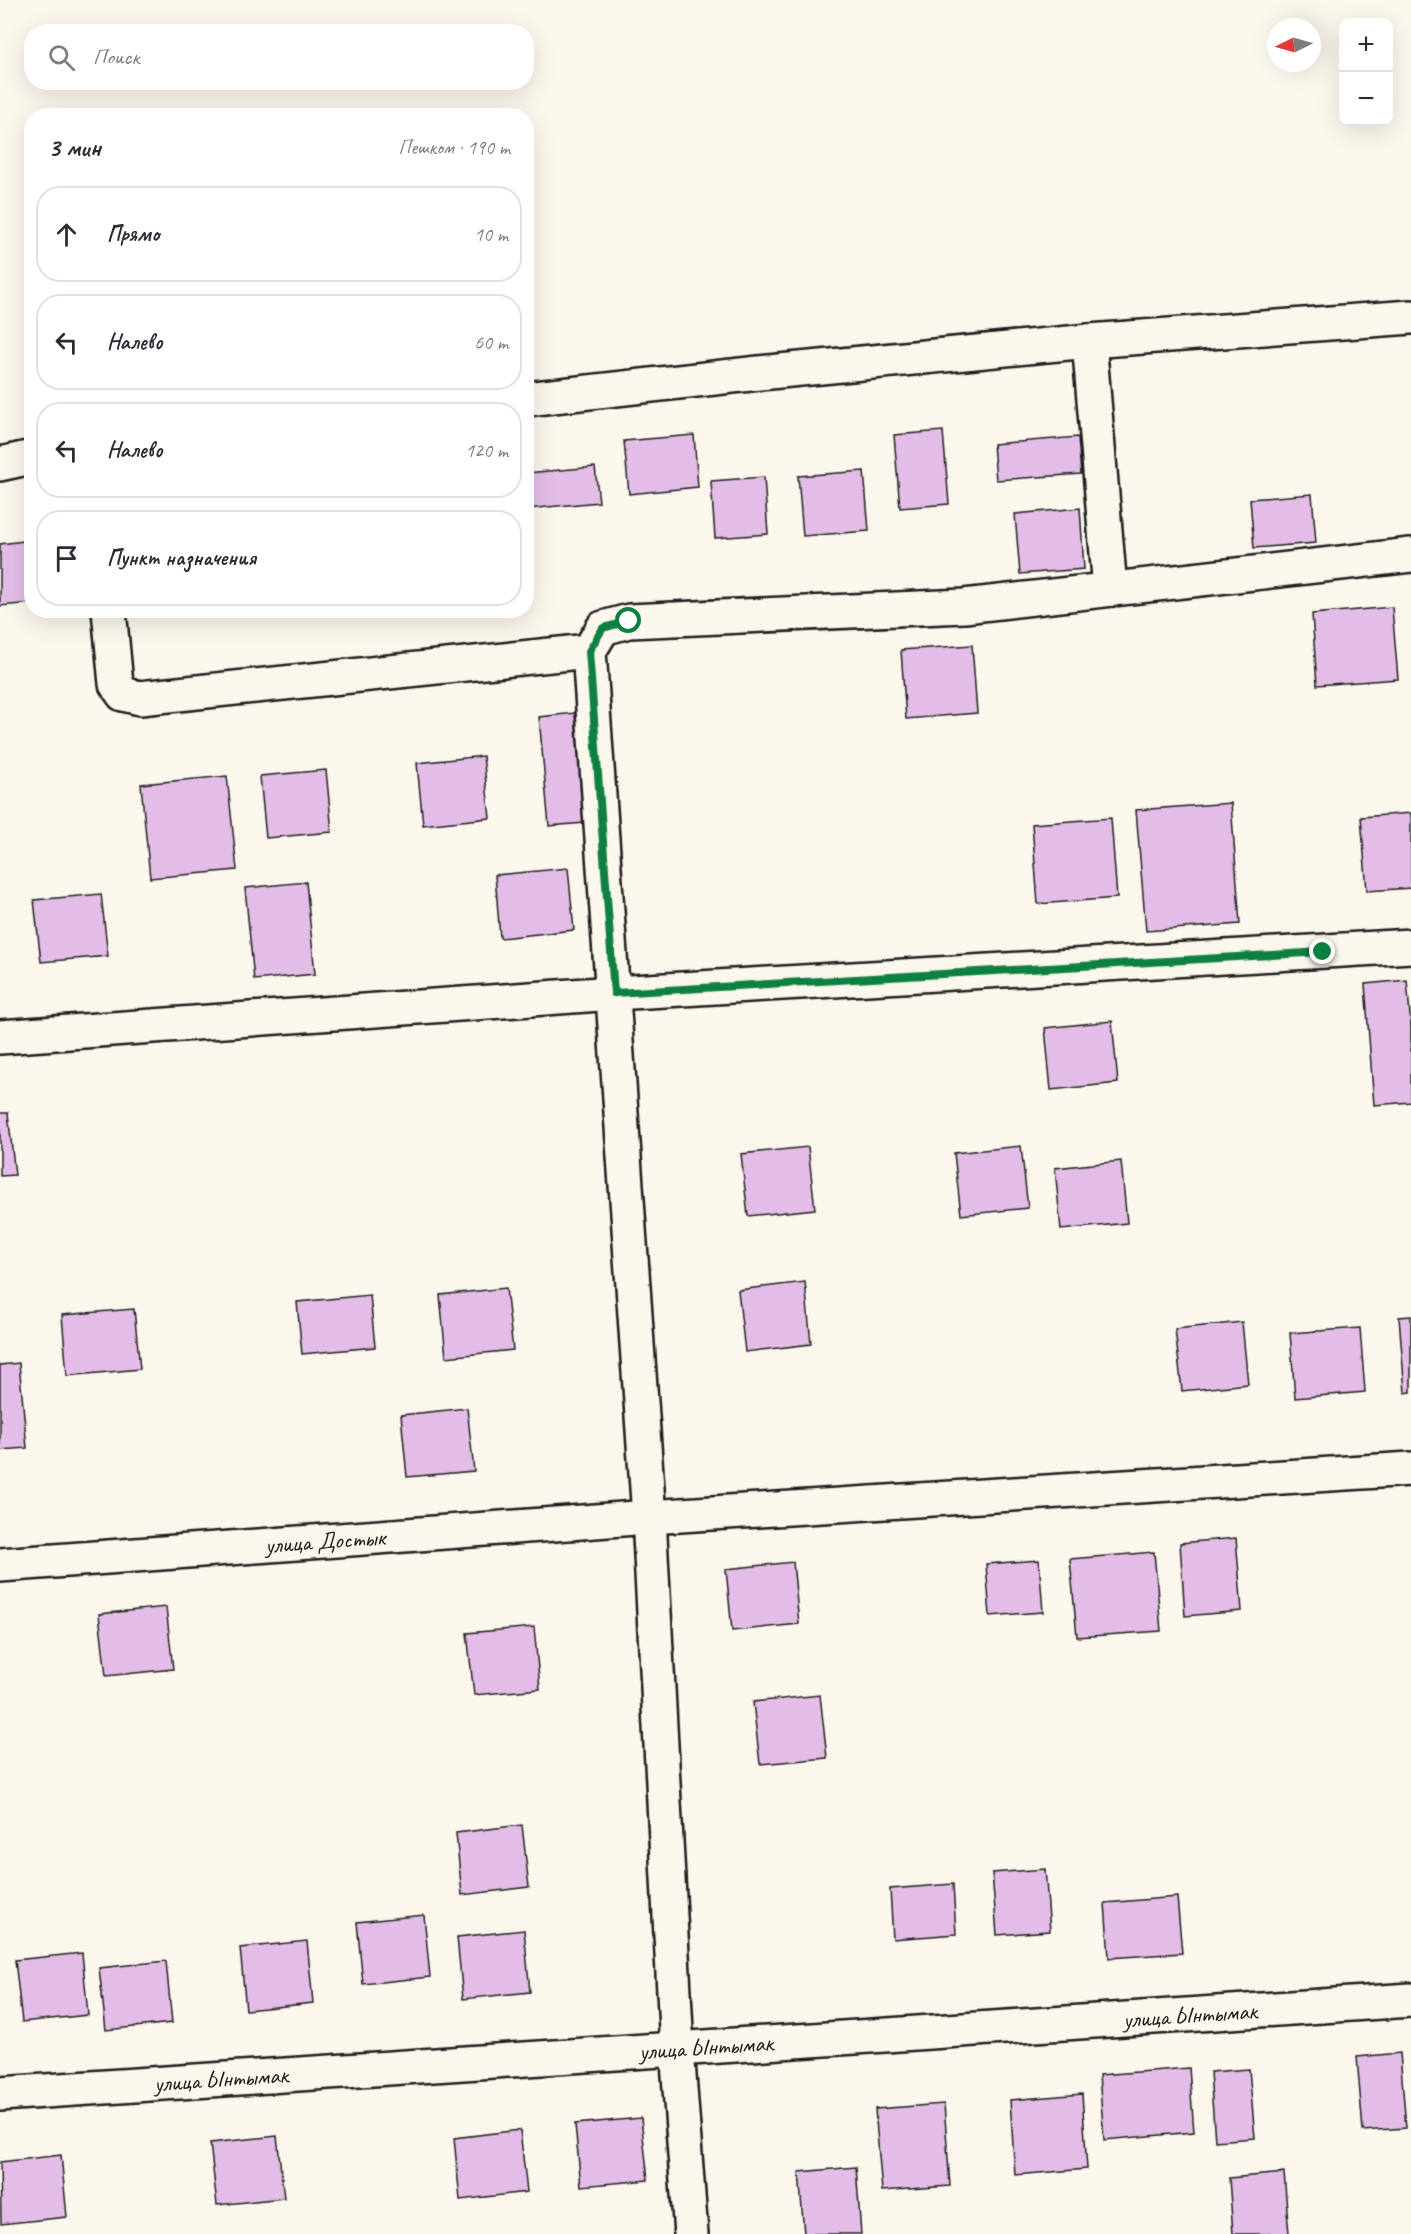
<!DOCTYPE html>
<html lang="ru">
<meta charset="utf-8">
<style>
:root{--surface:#fff;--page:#f2f2f3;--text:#2b2b33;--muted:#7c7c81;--line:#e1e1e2}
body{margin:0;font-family:Caveat,sans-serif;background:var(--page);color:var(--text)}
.controls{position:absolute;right:18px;top:18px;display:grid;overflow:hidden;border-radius:12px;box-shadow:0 6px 24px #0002}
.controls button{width:54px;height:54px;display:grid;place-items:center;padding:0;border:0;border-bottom:2px solid var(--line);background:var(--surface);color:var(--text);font:30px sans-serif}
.compass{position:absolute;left:1267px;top:18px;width:54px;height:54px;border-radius:50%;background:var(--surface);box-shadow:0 6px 24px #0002;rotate:265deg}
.stop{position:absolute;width:18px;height:18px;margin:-14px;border:4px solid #0b8043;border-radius:50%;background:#fff}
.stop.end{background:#0b8043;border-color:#fff;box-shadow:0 2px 6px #0008}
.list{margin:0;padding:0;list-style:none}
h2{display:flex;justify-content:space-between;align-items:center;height:78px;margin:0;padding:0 24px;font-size:26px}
h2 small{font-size:20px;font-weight:400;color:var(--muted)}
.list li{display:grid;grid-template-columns:39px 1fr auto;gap:18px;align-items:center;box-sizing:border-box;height:96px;margin:0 12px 12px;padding:0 12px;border:2px solid var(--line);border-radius:24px}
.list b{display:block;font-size:22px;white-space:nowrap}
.list em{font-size:20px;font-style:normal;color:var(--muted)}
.icon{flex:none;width:33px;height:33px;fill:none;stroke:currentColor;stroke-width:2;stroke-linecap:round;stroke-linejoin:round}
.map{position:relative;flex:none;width:1411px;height:2234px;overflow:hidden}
.search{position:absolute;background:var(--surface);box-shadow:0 6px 24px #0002;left:24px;top:24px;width:510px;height:66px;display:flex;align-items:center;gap:15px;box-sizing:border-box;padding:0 21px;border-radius:24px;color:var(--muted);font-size:22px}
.panel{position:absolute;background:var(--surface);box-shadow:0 6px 24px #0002;left:24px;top:108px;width:510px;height:510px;border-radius:24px}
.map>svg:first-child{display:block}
.building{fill:#e3bde7;stroke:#1c1c1c;stroke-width:1.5}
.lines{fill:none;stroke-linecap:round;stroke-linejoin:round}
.minor-casing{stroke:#1c1c1c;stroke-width:38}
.minor{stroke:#fbf7ec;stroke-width:33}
.route{stroke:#0b8043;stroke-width:8}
.labels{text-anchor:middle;stroke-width:4.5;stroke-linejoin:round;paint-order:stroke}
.street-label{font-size:24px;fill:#1c1c1c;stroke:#fbf7ec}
</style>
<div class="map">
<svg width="1411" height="2234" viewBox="0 0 1411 2234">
<rect width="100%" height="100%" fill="#fbf7ec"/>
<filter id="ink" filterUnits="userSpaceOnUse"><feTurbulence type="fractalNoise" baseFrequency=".0167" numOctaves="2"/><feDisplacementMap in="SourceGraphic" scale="12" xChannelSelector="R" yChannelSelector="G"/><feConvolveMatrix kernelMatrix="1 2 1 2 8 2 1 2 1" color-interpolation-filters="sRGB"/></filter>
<g filter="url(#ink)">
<g class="building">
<path d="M943,431L949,504L900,508L894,435Z"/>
<path d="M694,435L698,487L629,494L624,441Z"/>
<path d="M1078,437L1081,474L996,480L993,444Z"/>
<path d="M595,467L599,502L527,509L526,473Z"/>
<path d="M864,471L869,531L803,536L798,476Z"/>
<path d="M764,477L768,534L715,538L711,481Z"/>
<path d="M1312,494L1316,543L1254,548L1250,499Z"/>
<path d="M1080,508L1084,569L1020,574L1015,514Z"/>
<path d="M32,540V603L0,606V544Z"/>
<path d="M1392,607L1398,679L1317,685L1312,614Z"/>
<path d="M972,645L977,713L906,719L901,650Z"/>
<path d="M575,713L585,823L549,826L539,717Z"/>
<path d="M483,756L490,818L423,825L417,763Z"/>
<path d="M326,770L332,832L266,838L260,776Z"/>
<path d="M227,776L237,870L150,878L141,784Z"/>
<path d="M1231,803L1240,924L1146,931L1136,810Z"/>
<path d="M1411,813V888L1367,891L1361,817Z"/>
<path d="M1111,818L1117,898L1038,904L1032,824Z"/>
<path d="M568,868L574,930L500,938L495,875Z"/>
<path d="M306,882L315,974L254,980L245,888Z"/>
<path d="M101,894L108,956L41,962L34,900Z"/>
<path d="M1407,980L1411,1027V1102L1374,1105L1365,984Z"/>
<path d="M1112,1021L1118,1083L1051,1090L1045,1028Z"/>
<path d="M0,1113H8L15,1175L0,1176Z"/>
<path d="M1021,1146L1028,1208L961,1215L954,1153Z"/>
<path d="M808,1147L815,1209L748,1216L741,1154Z"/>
<path d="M1121,1161L1127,1223L1061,1230L1055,1168Z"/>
<path d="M805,1282L811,1344L745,1352L738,1290Z"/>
<path d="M506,1288L513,1350L446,1357L440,1295Z"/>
<path d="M370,1295L375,1347L302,1354L297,1302Z"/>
<path d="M134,1309L140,1369L67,1376L62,1315Z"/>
<path d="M1411,1316V1392L1405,1393L1399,1317Z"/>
<path d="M1242,1322L1248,1384L1182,1391L1175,1329Z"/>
<path d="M1360,1328L1365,1392L1295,1398L1290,1333Z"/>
<path d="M19,1363L27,1448L0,1450V1365Z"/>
<path d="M467,1408L474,1471L407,1477L401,1415Z"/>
<path d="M1236,1538L1242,1611L1185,1616L1180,1543Z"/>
<path d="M1154,1552L1161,1631L1077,1637L1070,1559Z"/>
<path d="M1039,1560L1043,1612L990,1616L986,1564Z"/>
<path d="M793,1562L799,1624L732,1631L726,1569Z"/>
<path d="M166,1607L173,1669L106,1676L99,1614Z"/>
<path d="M534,1627L540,1689L474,1695L467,1633Z"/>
<path d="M820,1695L827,1758L760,1764L753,1702Z"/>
<path d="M522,1825L529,1887L462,1895L456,1833Z"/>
<path d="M1045,1869L1050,1931L997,1935L992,1873Z"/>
<path d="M953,1884L956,1934L893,1939L890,1889Z"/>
<path d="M1177,1897L1182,1953L1109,1958L1105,1903Z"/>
<path d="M424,1915L430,1977L363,1984L357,1922Z"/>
<path d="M524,1930L530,1992L463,1999L457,1937Z"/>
<path d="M307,1941L313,2003L246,2010L240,1948Z"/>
<path d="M82,1953L88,2015L22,2022L15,1960Z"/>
<path d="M166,1961L172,2023L106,2030L99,1968Z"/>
<path d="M1400,2053L1406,2128L1363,2131L1357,2057Z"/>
<path d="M1189,2068L1194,2132L1104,2140L1099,2075Z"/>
<path d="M1249,2069L1255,2138L1215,2141L1210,2072Z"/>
<path d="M1082,2094L1087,2169L1015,2175L1010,2100Z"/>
<path d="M944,2104L950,2186L882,2191L875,2109Z"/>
<path d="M641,2118L648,2180L581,2186L575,2124Z"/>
<path d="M520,2130L527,2192L460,2200L454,2138Z"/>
<path d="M277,2136L284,2198L217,2205L210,2143Z"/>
<path d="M61,2155L67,2217L1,2224L0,2162Z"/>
<path d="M856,2167L861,2234H804L799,2172Z"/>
<path d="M1284,2173L1289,2234H1233L1229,2178Z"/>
</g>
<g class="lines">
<g class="minor-casing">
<g id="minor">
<path d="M1089,341L1110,589"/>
<path d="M526,399L759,373L1089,341L1411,317"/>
<path d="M0,464L32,457"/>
<path d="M109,610L116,684L123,694L140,698L589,651"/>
<path d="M0,1037L614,993L1411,946"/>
<path d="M0,1565L649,1517L1411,1469"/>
<path d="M0,2094L1411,2000"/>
<path d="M691,2234L677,2049L649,1517L589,651L603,628L629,621L964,606L1411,555"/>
</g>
</g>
<use href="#minor" class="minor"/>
</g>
</g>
<g class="lines" filter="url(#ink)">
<path class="route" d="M629,621L603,628L589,651L614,993L1323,952"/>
</g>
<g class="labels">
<g class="street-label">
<text transform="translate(325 1541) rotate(-4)" y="8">улица Достык</text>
<text transform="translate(1190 2015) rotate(-4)" y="8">улица Ынтымак</text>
<text transform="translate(706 2047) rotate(-4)" y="8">улица Ынтымак</text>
<text transform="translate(221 2079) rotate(-4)" y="8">улица Ынтымак</text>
</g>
</g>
</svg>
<div class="controls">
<button>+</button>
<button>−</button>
</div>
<svg class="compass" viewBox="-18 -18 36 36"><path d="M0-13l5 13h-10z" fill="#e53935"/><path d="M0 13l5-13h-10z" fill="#7c7c81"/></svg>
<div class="stop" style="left:629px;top:621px"></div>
<div class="stop end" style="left:1323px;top:952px"></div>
<div class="search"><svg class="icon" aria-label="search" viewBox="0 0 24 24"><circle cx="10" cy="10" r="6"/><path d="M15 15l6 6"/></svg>Поиск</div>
<section class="panel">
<h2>3 мин<small>Пешком · 190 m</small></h2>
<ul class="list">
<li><svg class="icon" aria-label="ahead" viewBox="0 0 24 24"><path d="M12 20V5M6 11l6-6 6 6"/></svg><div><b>Прямо</b></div><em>10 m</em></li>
<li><svg class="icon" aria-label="left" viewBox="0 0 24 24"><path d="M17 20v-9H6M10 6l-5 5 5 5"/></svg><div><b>Налево</b></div><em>60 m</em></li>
<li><svg class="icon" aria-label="left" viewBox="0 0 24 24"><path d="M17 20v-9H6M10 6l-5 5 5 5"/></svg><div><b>Налево</b></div><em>120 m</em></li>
<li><svg class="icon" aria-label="arrive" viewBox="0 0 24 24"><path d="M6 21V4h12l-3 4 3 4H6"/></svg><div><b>Пункт назначения</b></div></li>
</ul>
</section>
</div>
